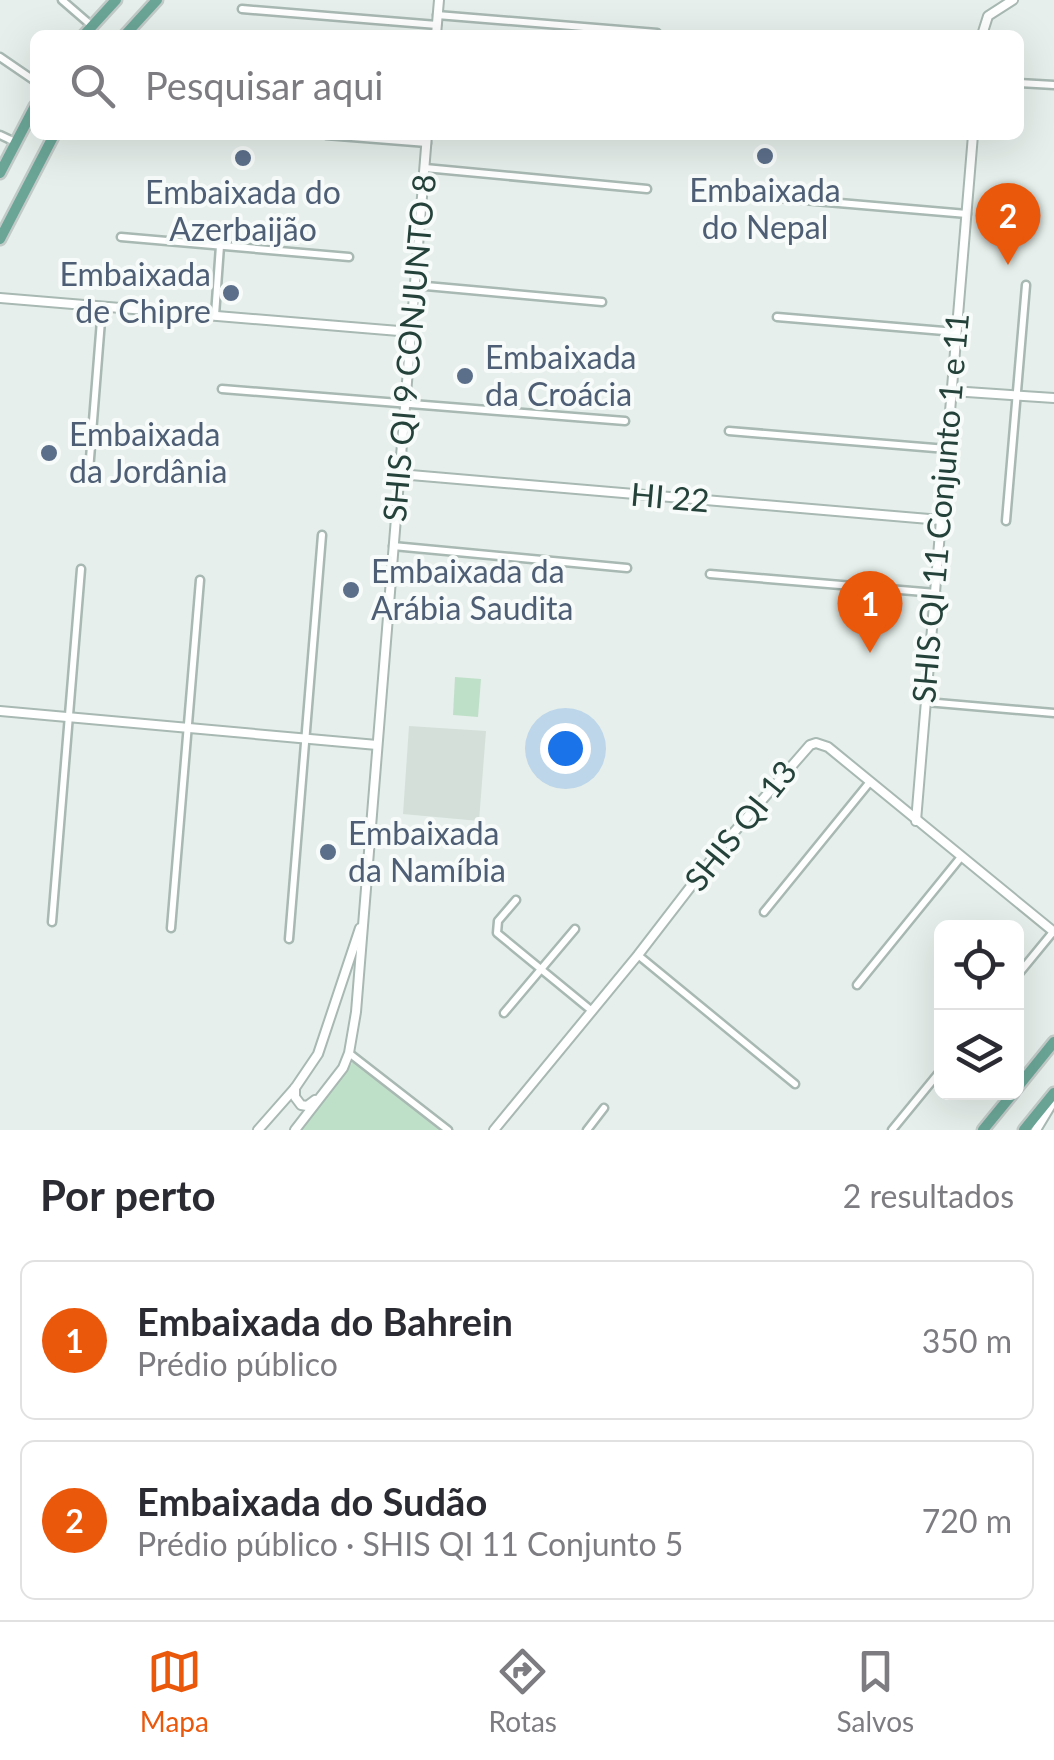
<!DOCTYPE html>
<html lang="pt">
<meta charset="utf-8">
<style>
:root{--surface:#fff;--page:#f2f2f3;--text:#2b2b33;--muted:#7c7c81;--line:#e1e1e2;--accent:#ea580c}
body{margin:0;font-family:Lato,sans-serif;background:var(--page);color:var(--text)}
.controls{position:absolute;right:30px;bottom:30px;display:grid;overflow:hidden;border-radius:15px;box-shadow:0 10px 40px #0002}
.controls button{width:90px;height:90px;display:grid;place-items:center;padding:0;border:0;border-bottom:2px solid var(--line);background:var(--surface);color:var(--text);font:50px sans-serif}
.you{position:absolute;left:565px;top:748px;width:35px;height:35px;margin:-25px;border:8px solid #fff;border-radius:50%;background:#1a73e8;box-shadow:0 0 0 15px #1a73e833}
.badge{display:grid;place-items:center;width:65px;height:65px;border-radius:50%;background:var(--accent);color:#fff;font-size:32px;font-weight:700}
.pin{position:absolute;translate:-50% -82px;filter:drop-shadow(0 2px 5px #0008)}
.pin::after{content:'';position:absolute;top:52px;width:35px;height:30px;background:inherit;clip-path:polygon(0 0,100% 0,50% 100%)}
.list{margin:0;padding:0;list-style:none}
h2{display:flex;justify-content:space-between;align-items:center;height:130px;margin:0;padding:0 40px;font-size:42px}
h2 small{font-size:32px;font-weight:400;color:var(--muted)}
.list li{display:grid;grid-template-columns:65px 1fr auto;gap:30px;align-items:center;box-sizing:border-box;height:160px;margin:0 20px 20px;padding:0 20px;border:2px solid var(--line);border-radius:15px}
.list b{display:block;font-size:38px;white-space:nowrap}
.list p{margin:0;font-size:32px;white-space:nowrap;color:var(--muted)}
.list em{font-size:32px;font-style:normal;color:var(--muted)}
.icon{flex:none;width:55px;height:55px;fill:none;stroke:currentColor;stroke-width:2;stroke-linecap:round;stroke-linejoin:round}
.map{position:relative;flex:none;width:1054px;height:1130px;overflow:hidden}
.search{position:absolute;background:var(--surface);box-shadow:0 10px 40px #0002;left:30px;right:30px;top:30px;height:110px;display:flex;align-items:center;gap:25px;box-sizing:border-box;padding:0 35px;border-radius:15px;color:var(--muted);font-size:38px}
.sheet{height:490px;background:var(--surface)}
nav{display:flex;justify-content:space-around;align-items:center;box-sizing:border-box;height:140px;border-top:2px solid var(--line);background:var(--surface);font-size:28px;color:var(--muted)}
nav a{display:grid;justify-items:center;gap:5px}
nav .on{color:var(--accent)}
.map>svg:first-child{display:block}
.built{fill:#d4dfda}
.green{fill:#bfe0c8}
.lines{fill:none;stroke-linecap:round;stroke-linejoin:round}
.minor-casing{stroke:#a8b8b2;stroke-width:11}
.tertiary-casing{stroke:#a8b8b2;stroke-width:12}
.primary-casing{stroke:#c2cac8;stroke-width:15}
.minor{stroke:#fff;stroke-width:6}
.tertiary{stroke:#fff;stroke-width:8}
.primary{stroke:#6aa596;stroke-width:10}
.service-dot{fill:#5c6f8a;stroke:#f7fbf9;stroke-width:4}
.labels{text-anchor:middle;stroke-width:8;stroke-linejoin:round;paint-order:stroke}
.service-label{font-size:32px;fill:#4e5e75;stroke:#f7fbf9;text-anchor:start}
.street-label{font-size:32px;fill:#24423a;stroke:#f7fbf9}
</style>
<div class="map">
<svg width="1054" height="1130" viewBox="0 0 1054 1130">
<rect width="100%" height="100%" fill="#e6efeb"/>
<path class="built" d="M409,726L486,731L479,821L403,814Z"/>
<g class="green">
<path d="M455,677L481,679L478,717L453,715Z"/>
<path d="M353,1062L440,1130H299Z"/>
</g>
<g class="lines">
<g class="minor-casing">
<g id="minor">
<path d="M62,0L92,26"/>
<path d="M242,9L437,25"/>
<path d="M437,15L657,33"/>
<path d="M0,57L35,81"/>
<path d="M1019,83L1054,85"/>
<path d="M0,135L15,142"/>
<path d="M326,135L427,143"/>
<path d="M425,168L647,189"/>
<path d="M746,195L967,214"/>
<path d="M121,237L349,257"/>
<path d="M415,285L602,302"/>
<path d="M215,315L220,246"/>
<path d="M777,317L956,332"/>
<path d="M222,389L625,421"/>
<path d="M729,431L947,449"/>
<path d="M89,471L102,308"/>
<path d="M1006,521L1026,285"/>
<path d="M393,546L627,568"/>
<path d="M710,574L936,593"/>
<path d="M926,702L1054,713"/>
<path d="M516,900L498,921L497,933L592,1011"/>
<path d="M764,912L869,783"/>
<path d="M52,922L81,569"/>
<path d="M171,928L200,580"/>
<path d="M289,939L322,535"/>
<path d="M638,955L795,1084"/>
<path d="M1016,977L1053,932"/>
<path d="M857,985L961,857"/>
<path d="M504,1013L575,929"/>
<path d="M349,1053L448,1130"/>
<path d="M587,1130L604,1108"/>
<path d="M892,1130L942,1069"/>
</g>
</g>
<g class="tertiary-casing">
<g id="tertiary">
<path d="M436,35L439,0"/>
<path d="M982,35L988,16L1013,0"/>
<path d="M0,298L411,332"/>
<path d="M952,391L1054,398"/>
<path d="M399,474L941,520"/>
<path d="M0,711L377,745"/>
<path d="M916,821L973,135"/>
<path d="M295,1088V1097L301,1105L307,1106L315,1100"/>
<path d="M258,1130L295,1088L318,1054L360,928"/>
<path d="M295,1130L343,1068L349,1053L356,1012L427,135"/>
<path d="M494,1130L638,955L722,846L810,745L816,743L828,747L1054,932"/>
<path d="M1036,1130L1054,1100"/>
</g>
</g>
<g class="primary-casing">
<g id="primary">
<path d="M84,35L116,0"/>
<path d="M125,35L157,0"/>
<path d="M0,173L35,106"/>
<path d="M0,239L54,135"/>
<path d="M1016,1089L1054,1042"/>
<path d="M983,1130L1014,1092"/>
<path d="M1024,1130L1054,1093"/>
</g>
</g>
<use href="#minor" class="minor"/>
<use href="#tertiary" class="tertiary"/>
<use href="#primary" class="primary"/>
</g>
<g class="service-dot">
<circle cx="765" cy="156" r="10"/>
<circle cx="243" cy="158" r="10"/>
<circle cx="231" cy="293" r="10"/>
<circle cx="465" cy="376" r="10"/>
<circle cx="49" cy="453" r="10"/>
<circle cx="351" cy="590" r="10"/>
<circle cx="328" cy="852" r="10"/>
</g>
<g class="labels">
<g class="service-label">
<text x="765" y="202" text-anchor="middle">Embaixada<tspan x="765" dy="37">do Nepal</tspan></text>
<text x="243" y="204" text-anchor="middle">Embaixada do<tspan x="243" dy="37">Azerbaijão</tspan></text>
<text x="211" y="286" text-anchor="end">Embaixada<tspan x="211" dy="37">de Chipre</tspan></text>
<text x="485" y="369">Embaixada<tspan x="485" dy="37">da Croácia</tspan></text>
<text x="69" y="446">Embaixada<tspan x="69" dy="37">da Jordânia</tspan></text>
<text x="371" y="583">Embaixada da<tspan x="371" dy="37">Arábia Saudita</tspan></text>
<text x="348" y="845">Embaixada<tspan x="348" dy="37">da Namíbia</tspan></text>
</g>
<g class="street-label">
<text transform="translate(410 348) rotate(-85)" y="11">SHIS QI 9 CONJUNTO 8</text>
<text transform="translate(670 498) rotate(5)" y="11">HI 22</text>
<text transform="translate(941 508) rotate(-85)" y="11">SHIS QI 11 Conjunto 1 e 11</text>
<text transform="translate(741 826) rotate(-51)" y="11">SHIS QI 13</text>
</g>
</g>
</svg>
<div class="controls">
<button><svg class="icon" aria-label="locate" viewBox="0 0 24 24"><circle cx="12" cy="12" r="6"/><path d="M12 2v4M12 18v4M2 12h4M18 12h4"/></svg></button>
<button><svg class="icon" aria-label="layers" viewBox="0 0 24 24"><path d="M12 4l9 5-9 5-9-5zM3 14l9 5 9-5"/></svg></button>
</div>
<div class="you"></div>
<div class="pin badge" style="left:870px;top:653px">1</div>
<div class="pin badge" style="left:1008px;top:265px">2</div>
<div class="search"><svg class="icon" aria-label="search" viewBox="0 0 24 24"><circle cx="10" cy="10" r="6"/><path d="M15 15l6 6"/></svg>Pesquisar aqui</div>
</div>
<section class="sheet">
<h2>Por perto<small>2 resultados</small></h2>
<ul class="list">
<li><span class="badge">1</span><div><b>Embaixada do Bahrein</b><p>Prédio público</p></div><em>350 m</em></li>
<li><span class="badge">2</span><div><b>Embaixada do Sudão</b><p>Prédio público · SHIS QI 11 Conjunto 5</p></div><em>720 m</em></li>
</ul>
</section>
<nav>
<a class="on"><svg class="icon" aria-label="map" viewBox="0 0 24 24"><path d="M3 6l6-2 6 2 6-2v14l-6 2-6-2-6 2zM9 4v14M15 6v14"/></svg>Mapa</a>
<a><svg class="icon" aria-label="directions" viewBox="0 0 24 24"><path d="M12 3l9 9-9 9-9-9zM9 14v-3h6M13 9l2 2-2 2"/></svg>Rotas</a>
<a><svg class="icon" aria-label="saved" viewBox="0 0 24 24"><path d="M7 4h10v16l-5-4-5 4z"/></svg>Salvos</a>
</nav>
